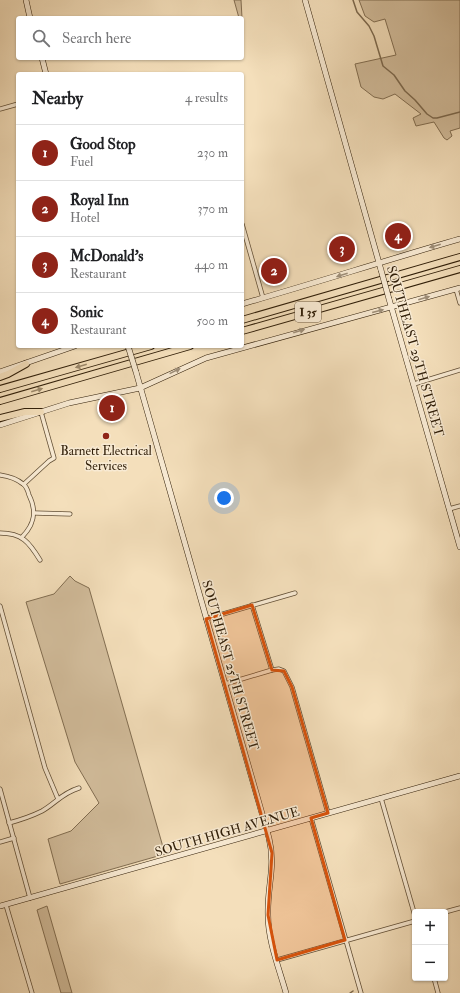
<!DOCTYPE html>
<meta charset="utf-8">
<style>
:root{--surface:#fff;--page:#f6f6f6;--text:#202124;--muted:#757577;--line:#e0e0e0;--accent:#8f2418}
body{margin:0;font-family:"IM FELL Double Pica",serif;background:var(--page);color:var(--text)}
.controls{position:absolute;right:12px;bottom:12px;display:grid;overflow:hidden;border-radius:4px;box-shadow:0 1px 3px #0004}
.controls button{width:36px;height:36px;display:grid;place-items:center;padding:0;border:0;border-bottom:1px solid var(--line);background:var(--surface);color:var(--text);font:20px sans-serif}
.you{position:absolute;left:224px;top:498px;width:14px;height:14px;margin:-10px;border:3px solid #fff;border-radius:50%;background:#1a73e8;box-shadow:0 0 0 6px #1a73e833}
.badge{display:grid;place-items:center;width:26px;height:26px;border-radius:50%;background:var(--accent);color:#fff;font-size:13px;font-weight:700}
.pin{position:absolute;translate:-50% -50%;border:2px solid #fff;box-shadow:0 1px 4px #0006}
.list{margin:0;padding:0;list-style:none}
h2{display:flex;justify-content:space-between;align-items:center;height:52px;margin:0;padding:0 16px;font-size:17px}
h2 small{font-size:13px;font-weight:400;color:var(--muted)}
.list li{display:grid;grid-template-columns:26px 1fr auto;gap:12px;align-items:center;box-sizing:border-box;height:56px;padding:0 16px;border-top:1px solid var(--line)}
.list b{display:block;font-size:15px;white-space:nowrap}
.list p{margin:0;font-size:13px;white-space:nowrap;color:var(--muted)}
.list em{font-size:13px;font-style:normal;color:var(--muted)}
.icon{flex:none;width:22px;height:22px;fill:none;stroke:currentColor;stroke-width:2;stroke-linecap:round;stroke-linejoin:round}
.map{position:relative;flex:none;width:460px;height:993px;overflow:hidden}
.search{position:absolute;background:var(--surface);box-shadow:0 1px 3px #0004;left:16px;top:16px;width:228px;height:44px;display:flex;align-items:center;gap:10px;box-sizing:border-box;padding:0 14px;border-radius:4px;color:var(--muted);font-size:15px}
.panel{position:absolute;background:var(--surface);box-shadow:0 1px 3px #0004;left:16px;top:72px;width:228px;height:276px;border-radius:4px}
.map>svg:first-child{display:block}
.green{fill:#d3be9d;stroke:#826e52}
.lines{fill:none;stroke-linecap:round;stroke-linejoin:round}
.stream{stroke:#7d6a4f;stroke-width:1.5}
.street-casing{stroke:#614e35;stroke-width:5}
.secondary-casing{stroke:#301e08;stroke-width:6}
.highway-casing{stroke:#301e08;stroke-width:8}
.street{stroke:#f8ead3;stroke-width:3.5}
.secondary{stroke:#f8ead3;stroke-width:5}
.highway{stroke:#f4dfbb;stroke-width:6}
.secondary-bridge-casing{stroke:#301e08;stroke-width:6;stroke-linecap:butt}
.secondary-bridge{stroke:#f8ead3;stroke-width:5}
.oneway{fill:#9e8e78}
.oneway2{fill:#9c886a}
.marked{fill:#d6530c;fill-opacity:0.2;stroke:#d6530c;stroke-width:3;stroke-linejoin:round}
.poi-dot{fill:#8f2418;stroke:#f8ead3;stroke-width:1.5}
.labels{text-anchor:middle;stroke-width:3;stroke-linejoin:round;paint-order:stroke}
.shield{fill:#f8ead3;stroke:#6c5b45;stroke-width:1}
.shield-label{font-size:12px;font-weight:bold;fill:#301e08}
.street-label{font-size:13px;fill:#301e08;stroke:#f8ead3}
.poi-label{font-size:13px;fill:#301e08;stroke:#f8ead3}
</style>
<div class="map">
<svg width="460" height="993" viewBox="0 0 460 993">
<rect width="100%" height="100%" fill="#f4dfbb"/>
<filter id="stains"><feTurbulence type="fractalNoise" baseFrequency=".005" numOctaves="4"/><feColorMatrix values="0 0 0 0 .2 0 0 0 0 .09 0 0 0 0 .02 0 0 0 .5 -.17"/></filter>
<radialGradient id="worn" r=".72"><stop offset=".6" stop-color="#630" stop-opacity="0"/><stop offset="1" stop-color="#630" stop-opacity=".3"/></radialGradient>
<g class="green">
<path d="M234,0H241L242,18H239Z"/>
<path d="M359,0H460V128L450,131L452,136L447,140L444,138L434,122L416,126L413,118L421,114L395,94L383,99L374,97L361,87L355,64L396,55L385,19L374,22L365,16Z"/>
<path d="M70,576L75,581L89,588L165,854L60,884L48,839L71,831L99,803L75,762L26,602L54,594Z"/>
<path d="M47,906L72,993H61L37,910Z"/>
</g>
<g class="lines">
<g class="stream">
<path d="M353,0L357,12L369,26L374,36L383,66L394,75L405,91L415,100L427,114L433,118H437L460,112"/>
<path d="M350,993L353,991"/>
</g>
<g class="street-casing">
<g id="street">
<path d="M0,109L18,104"/>
<path d="M242,224L263,298"/>
<path d="M456,289L460,303"/>
<path d="M414,384L460,370"/>
<path d="M0,475C7,476 17,479 23,484C26,486 28,491 29,495C37,511 35,524 22,537"/>
<path d="M24,484L49,461L54,458L41,412"/>
<path d="M449,509L460,506"/>
<path d="M35,513L70,514"/>
<path d="M0,533C22,533 29,542 40,560"/>
<path d="M252,605L272,670L279,669L284,671L292,687L328,813"/>
<path d="M0,606L45,768L58,799"/>
<path d="M206,619L295,593"/>
<path d="M225,684L272,670"/>
<path d="M0,789L30,898"/>
<path d="M381,798L415,916"/>
<path d="M311,818L361,993"/>
<path d="M9,823C20,820 32,816 42,811C56,803 62,793 79,788"/>
<path d="M0,842L14,838"/>
<path d="M6,905L32,993"/>
<path d="M445,912L460,908"/>
<path d="M277,960L415,921"/>
<path d="M434,978L438,993"/>
</g>
</g>
<g class="secondary-casing">
<g id="secondary">
<path d="M26,0L30,18"/>
<path d="M305,0L381,270"/>
<path d="M42,58L46,74"/>
<path d="M389,299L460,547"/>
<path d="M242,304C315,283 387,260 460,239"/>
<path d="M0,372L75,346"/>
<path d="M136,372L269,838C276,867 267,886 268,915C268,941 279,968 286,993"/>
<path d="M0,425L69,403L140,388L206,358L460,288"/>
<path d="M0,906L460,776"/>
</g>
</g>
<g class="highway-casing">
<g id="highway">
<path d="M242,320L460,257"/>
<path d="M242,331L460,269"/>
<path d="M0,377L8,374L26,364"/>
<path d="M0,389L151,346"/>
<path d="M0,401L190,346"/>
<path d="M0,418L25,412H41"/>
</g>
</g>
<use href="#street" class="street"/>
<use href="#secondary" class="secondary"/>
<use href="#highway" class="highway"/>
<g class="secondary-bridge-casing">
<g id="secondary-bridge">
<path d="M381,270L389,299"/>
<path d="M128,346L136,372"/>
</g>
</g>
<use href="#secondary-bridge" class="secondary-bridge"/>
</g>
<defs><path id="oneway-solid" d="M-6-.8H1V-3.2L6.5 0L1 3.2V.8H-6Z"/></defs>
<g class="oneway">
<use href="#oneway-solid" transform="translate(435 246) rotate(164)"/>
<use href="#oneway-solid" transform="translate(342 275) rotate(162)"/>
<use href="#oneway-solid" transform="translate(424 298) rotate(-16)"/>
<use href="#oneway-solid" transform="translate(378 311) rotate(-14)"/>
<use href="#oneway-solid" transform="translate(299 331) rotate(-16)"/>
<use href="#oneway-solid" transform="translate(175 371) rotate(-26)"/>
</g>
<g class="oneway2">
<use href="#oneway-solid" transform="translate(81 366) rotate(164)"/>
<use href="#oneway-solid" transform="translate(37 390) rotate(-16)"/>
</g>
<path class="marked" d="M252,605L272,670L284,671L292,687L328,813L311,818L345,940L277,960L268,915L272,853L206,619Z"/>
<circle class="poi-dot" cx="106" cy="436" r="4"/>
<g class="labels">
<rect class="shield" x="295" y="302" width="26" height="20" rx="3"/>
<g class="shield-label">
<text x="308" y="316">I 35</text>
</g>
<g class="street-label">
<text transform="translate(416 351) rotate(74)" y="5">SOUTHEAST 29TH STREET</text>
<text transform="translate(231 665) rotate(74)" y="5">SOUTHEAST 25TH STREET</text>
<text transform="translate(227 831) rotate(-16)" y="5">SOUTH HIGH AVENUE</text>
</g>
<g class="poi-label">
<text x="106" y="455">Barnett Electrical<tspan x="106" dy="15">Services</tspan></text>
</g>
</g>
<rect width="100%" height="100%" filter="url(#stains)"/>
<rect width="100%" height="100%" fill="url(#worn)"/>
</svg>
<div class="controls">
<button>+</button>
<button>−</button>
</div>
<div class="you"></div>
<div class="pin badge" style="left:112px;top:408px">1</div>
<div class="pin badge" style="left:274px;top:271px">2</div>
<div class="pin badge" style="left:342px;top:249px">3</div>
<div class="pin badge" style="left:398px;top:236px">4</div>
<div class="search"><svg class="icon" aria-label="search" viewBox="0 0 24 24"><circle cx="10" cy="10" r="6"/><path d="M15 15l6 6"/></svg>Search here</div>
<section class="panel">
<h2>Nearby<small>4 results</small></h2>
<ul class="list">
<li><span class="badge">1</span><div><b>Good Stop</b><p>Fuel</p></div><em>230 m</em></li>
<li><span class="badge">2</span><div><b>Royal Inn</b><p>Hotel</p></div><em>370 m</em></li>
<li><span class="badge">3</span><div><b>McDonald's</b><p>Restaurant</p></div><em>440 m</em></li>
<li><span class="badge">4</span><div><b>Sonic</b><p>Restaurant</p></div><em>500 m</em></li>
</ul>
</section>
</div>
